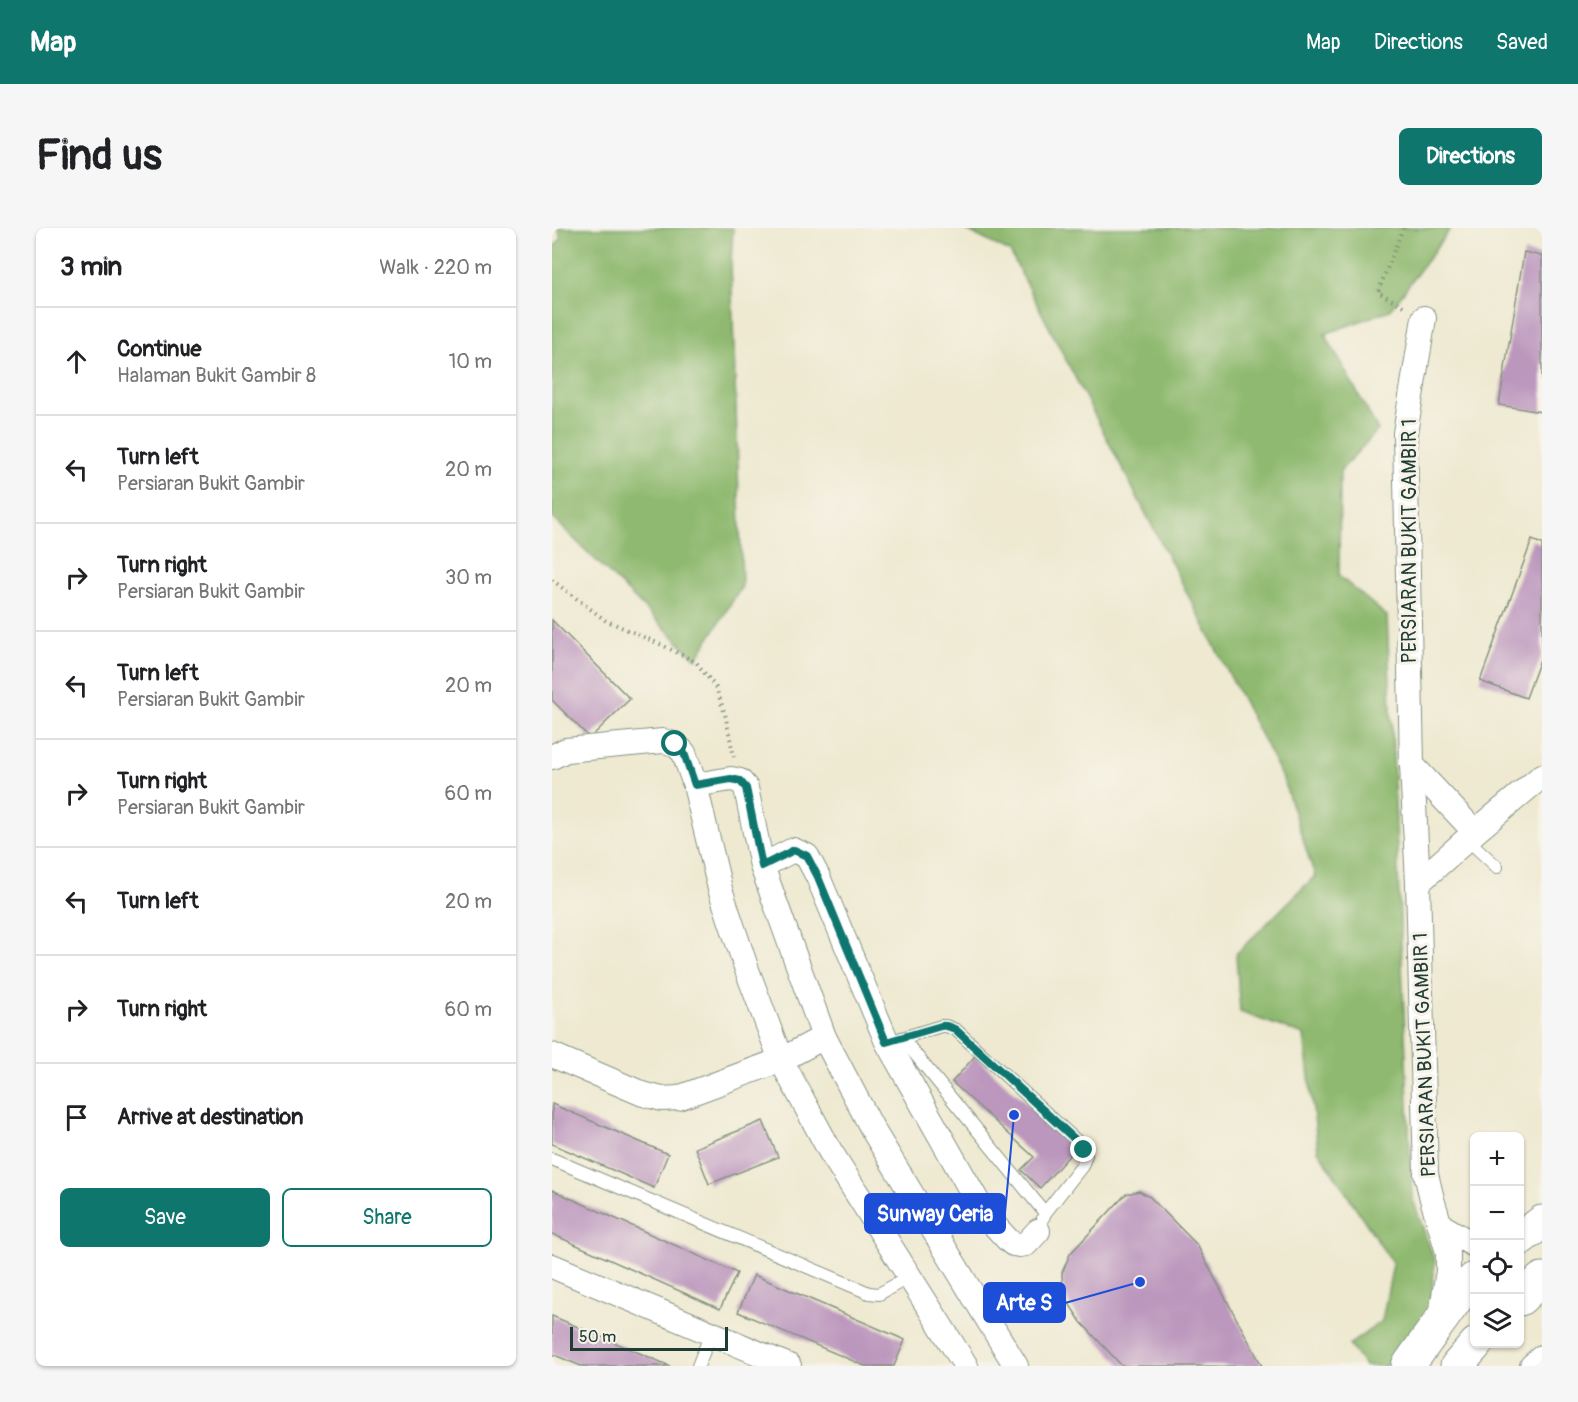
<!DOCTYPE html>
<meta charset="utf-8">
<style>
:root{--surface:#fff;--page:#f6f6f6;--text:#202124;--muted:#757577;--line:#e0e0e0;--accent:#0f766e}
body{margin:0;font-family:Pangolin,sans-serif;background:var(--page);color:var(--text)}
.controls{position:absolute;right:18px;bottom:18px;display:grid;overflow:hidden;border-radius:9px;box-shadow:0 2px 4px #0004}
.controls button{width:54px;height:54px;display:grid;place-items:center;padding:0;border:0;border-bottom:2px solid var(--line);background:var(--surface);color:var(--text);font:30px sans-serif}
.scale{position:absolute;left:18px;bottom:15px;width:158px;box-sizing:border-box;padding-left:6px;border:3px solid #1f3d34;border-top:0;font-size:16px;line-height:21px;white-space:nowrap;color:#1f3d34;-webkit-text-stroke:4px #f7f3e8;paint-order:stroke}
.stop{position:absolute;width:18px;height:18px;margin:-14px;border:4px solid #0f766e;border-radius:50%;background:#fff}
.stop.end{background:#0f766e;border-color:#fff;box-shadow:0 2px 6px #0008}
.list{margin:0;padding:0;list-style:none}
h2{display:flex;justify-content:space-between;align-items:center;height:78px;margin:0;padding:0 24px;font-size:26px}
h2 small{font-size:20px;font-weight:400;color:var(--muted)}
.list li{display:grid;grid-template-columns:39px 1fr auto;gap:18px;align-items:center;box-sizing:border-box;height:108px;padding:0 24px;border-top:2px solid var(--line)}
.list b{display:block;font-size:22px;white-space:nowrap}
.list p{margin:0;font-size:20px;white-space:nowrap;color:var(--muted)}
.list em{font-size:20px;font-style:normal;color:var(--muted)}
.actions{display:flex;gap:12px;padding:18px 24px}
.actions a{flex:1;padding:14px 0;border:2px solid var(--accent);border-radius:9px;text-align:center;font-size:21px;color:var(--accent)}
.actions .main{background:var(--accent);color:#fff}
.icon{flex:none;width:33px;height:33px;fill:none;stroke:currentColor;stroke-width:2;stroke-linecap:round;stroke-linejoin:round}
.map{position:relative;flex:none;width:990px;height:1138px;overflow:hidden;border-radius:9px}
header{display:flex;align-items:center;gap:36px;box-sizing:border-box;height:84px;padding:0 30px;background:var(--accent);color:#fff}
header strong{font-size:28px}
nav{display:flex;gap:33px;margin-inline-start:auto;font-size:21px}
.intro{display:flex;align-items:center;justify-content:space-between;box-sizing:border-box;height:144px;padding:0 36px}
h1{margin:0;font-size:42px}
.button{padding:15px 27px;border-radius:9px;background:var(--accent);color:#fff;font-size:21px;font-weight:700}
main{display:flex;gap:36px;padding:0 36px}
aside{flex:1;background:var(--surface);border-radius:9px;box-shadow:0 2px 4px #0004}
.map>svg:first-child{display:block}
.forest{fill:#8fb970;stroke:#577b52;stroke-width:1.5}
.building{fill:#bb96bd}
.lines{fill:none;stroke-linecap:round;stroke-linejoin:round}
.service-casing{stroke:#869382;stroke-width:14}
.minor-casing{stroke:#869382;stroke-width:26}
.primary-casing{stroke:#869382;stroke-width:35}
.path{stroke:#869382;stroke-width:4;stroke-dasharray:1.5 4.5;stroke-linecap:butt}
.service{stroke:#fff;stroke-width:12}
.minor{stroke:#fff;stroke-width:24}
.primary{stroke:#fff;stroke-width:33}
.route{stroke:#0f766e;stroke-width:8}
.labels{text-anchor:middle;stroke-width:6;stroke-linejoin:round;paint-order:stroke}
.street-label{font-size:20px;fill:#1f3d34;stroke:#f7f3e8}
.leader{fill:none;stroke:#1d4ed8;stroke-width:2}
.callout-dot{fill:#1d4ed8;stroke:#f7f3e8;stroke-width:2}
.callout{fill:#1d4ed8;stroke:#1d4ed8;stroke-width:2}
.callout-label{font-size:21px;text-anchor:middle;font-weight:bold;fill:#fff}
</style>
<header>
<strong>Map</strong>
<nav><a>Map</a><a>Directions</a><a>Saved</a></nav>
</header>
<div class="intro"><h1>Find us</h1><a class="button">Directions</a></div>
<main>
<aside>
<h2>3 min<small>Walk · 220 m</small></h2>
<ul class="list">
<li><svg class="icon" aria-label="ahead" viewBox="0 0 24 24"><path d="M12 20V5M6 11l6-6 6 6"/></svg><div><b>Continue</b><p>Halaman Bukit Gambir 8</p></div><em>10 m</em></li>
<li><svg class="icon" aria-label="left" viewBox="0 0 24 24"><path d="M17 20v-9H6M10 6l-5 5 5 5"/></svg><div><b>Turn left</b><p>Persiaran Bukit Gambir</p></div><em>20 m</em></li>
<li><svg class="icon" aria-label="right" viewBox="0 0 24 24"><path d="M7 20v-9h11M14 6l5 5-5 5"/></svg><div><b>Turn right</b><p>Persiaran Bukit Gambir</p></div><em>30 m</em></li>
<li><svg class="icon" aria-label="left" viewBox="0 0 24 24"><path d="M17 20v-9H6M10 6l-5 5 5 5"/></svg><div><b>Turn left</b><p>Persiaran Bukit Gambir</p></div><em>20 m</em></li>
<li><svg class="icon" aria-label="right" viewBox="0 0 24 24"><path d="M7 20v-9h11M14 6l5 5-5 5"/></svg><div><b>Turn right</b><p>Persiaran Bukit Gambir</p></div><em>60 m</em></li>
<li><svg class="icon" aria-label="left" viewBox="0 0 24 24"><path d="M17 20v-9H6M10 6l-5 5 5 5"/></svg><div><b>Turn left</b></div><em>20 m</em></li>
<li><svg class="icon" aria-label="right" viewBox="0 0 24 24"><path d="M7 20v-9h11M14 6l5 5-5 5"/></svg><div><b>Turn right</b></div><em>60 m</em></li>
<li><svg class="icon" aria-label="arrive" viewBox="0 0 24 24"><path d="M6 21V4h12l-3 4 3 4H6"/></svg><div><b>Arrive at destination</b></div></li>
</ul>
<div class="actions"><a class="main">Save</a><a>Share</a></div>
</aside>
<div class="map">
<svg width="990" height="1138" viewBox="0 0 990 1138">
<rect width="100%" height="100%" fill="#f7f3e8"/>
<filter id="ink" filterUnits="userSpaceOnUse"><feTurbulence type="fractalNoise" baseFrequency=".0167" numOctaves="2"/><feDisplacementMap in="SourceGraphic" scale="12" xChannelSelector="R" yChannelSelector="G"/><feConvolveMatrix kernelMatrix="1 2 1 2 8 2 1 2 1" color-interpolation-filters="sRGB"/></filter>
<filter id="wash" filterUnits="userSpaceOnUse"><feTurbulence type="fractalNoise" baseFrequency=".008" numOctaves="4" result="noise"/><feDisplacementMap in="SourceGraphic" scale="24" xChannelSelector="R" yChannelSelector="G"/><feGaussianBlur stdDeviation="1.35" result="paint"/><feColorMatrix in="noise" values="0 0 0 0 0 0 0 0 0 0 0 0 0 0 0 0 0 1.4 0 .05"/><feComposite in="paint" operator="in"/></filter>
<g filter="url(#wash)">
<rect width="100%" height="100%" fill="#eee9d0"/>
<g class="forest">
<path d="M6,0H181L179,34L190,358L144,431L0,289V21L9,11Z"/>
<path d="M410,0H899L838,82L773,106L826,202L788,243L787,348L835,388L860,969L883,1034L877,1089L833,1138H813L797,1117L830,1093L841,1036L766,922L752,807L688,784L684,726L763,648L730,548L458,24Z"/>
</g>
<g id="blocks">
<g class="building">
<path d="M972,24L990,28V184L947,177Z"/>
<path d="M980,312L990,316V426L974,470L928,453Z"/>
<path d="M0,392L78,471L38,510L0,472Z"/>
<path d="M423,828L524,920L488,960L469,942L482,929L400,854Z"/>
<path d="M0,876L116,926L102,960L0,916Z"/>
<path d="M211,893L226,929L157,956L143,920Z"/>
<path d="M0,962L185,1045L168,1081L0,1006Z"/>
<path d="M587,963L598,969L645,1017L710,1138H570L529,1094L516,1074L511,1062L510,1045L518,1026L574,966Z"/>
<path d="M202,1047L353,1112L342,1138H313L186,1084Z"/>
<path d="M0,1088L118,1138H29L0,1126Z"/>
</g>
</g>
</g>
<g filter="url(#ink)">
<use href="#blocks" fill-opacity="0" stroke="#869382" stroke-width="1.5"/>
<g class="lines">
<g class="service-casing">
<g id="service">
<path d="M915,611L945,639"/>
<path d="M350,810L389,798H394L404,802L529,917L534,927L530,938L493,985"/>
<path d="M344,812L350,810L493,985L491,990"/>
<path d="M0,931L317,1065L327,1066L357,1049"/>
<path d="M146,1138L159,1105"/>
</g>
</g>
<g class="minor-casing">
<g id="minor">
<path d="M872,90L853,205L860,537L866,655L874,946L880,971L896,1024V1043L889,1087"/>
<path d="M0,529L14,522L111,513L123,516L132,525L143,557L168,661L195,742L229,832L278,923L414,1138"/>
<path d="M860,537L923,604"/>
<path d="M143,557L179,551L188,553L194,560L210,638L272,809L322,904L464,1138"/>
<path d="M210,638L241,622L255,628L266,649L335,814L433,987L456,1012L461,1016L467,1017L474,1016L486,1003"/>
<path d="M866,655L923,604L990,548"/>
<path d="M0,827L91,866L110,871L126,870L229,832L272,809"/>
<path d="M888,997L922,1017"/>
<path d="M0,1038L237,1138"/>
<path d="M980,1138L990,1129"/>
</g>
</g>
<g class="primary-casing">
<g id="primary">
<path d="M968,1011L990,994"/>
<path d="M968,1071L990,1051"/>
<path d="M856,1138L910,1063L922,1051"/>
<path d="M905,1138L924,1116"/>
</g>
</g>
<g class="path">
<path d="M851,0L826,64L853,79"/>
<path d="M0,352L53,392L112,418L144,434L164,460L173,486L182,529"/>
</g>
<use href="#service" class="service"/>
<use href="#minor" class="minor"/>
<use href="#primary" class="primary"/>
</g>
</g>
<g class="lines" filter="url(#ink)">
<path class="route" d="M123,516L132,525L143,557L179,551L188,553L194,560L210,638L242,622L255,628L266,649L334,814L389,798C395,797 399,799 404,802L529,917L532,922"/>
</g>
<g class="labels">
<g class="street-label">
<text transform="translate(857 313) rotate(-90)" y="7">PERSIARAN BUKIT GAMBIR 1</text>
<text transform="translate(872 827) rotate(-92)" y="7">PERSIARAN BUKIT GAMBIR 1</text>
</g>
</g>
<path class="leader" d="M462 887L453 985M588 1054L513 1075"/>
<g class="callout-dot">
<circle cx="462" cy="887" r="6"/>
<circle cx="588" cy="1054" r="6"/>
</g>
<g class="callout">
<rect x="313" y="966" width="140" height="39" rx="6"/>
<rect x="432" y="1055" width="81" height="39" rx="6"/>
</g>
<g class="callout-label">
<text x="383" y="993">Sunway Ceria</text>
<text x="472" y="1082">Arte S</text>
</g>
</svg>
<div class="controls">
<button>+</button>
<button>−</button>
<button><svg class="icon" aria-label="locate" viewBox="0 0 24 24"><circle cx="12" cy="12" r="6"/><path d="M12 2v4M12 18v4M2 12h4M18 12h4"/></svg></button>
<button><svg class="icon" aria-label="layers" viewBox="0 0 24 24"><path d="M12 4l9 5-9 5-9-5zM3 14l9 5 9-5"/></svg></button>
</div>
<div class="scale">50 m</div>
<div class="stop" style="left:123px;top:516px"></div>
<div class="stop end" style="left:532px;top:922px"></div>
</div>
</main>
